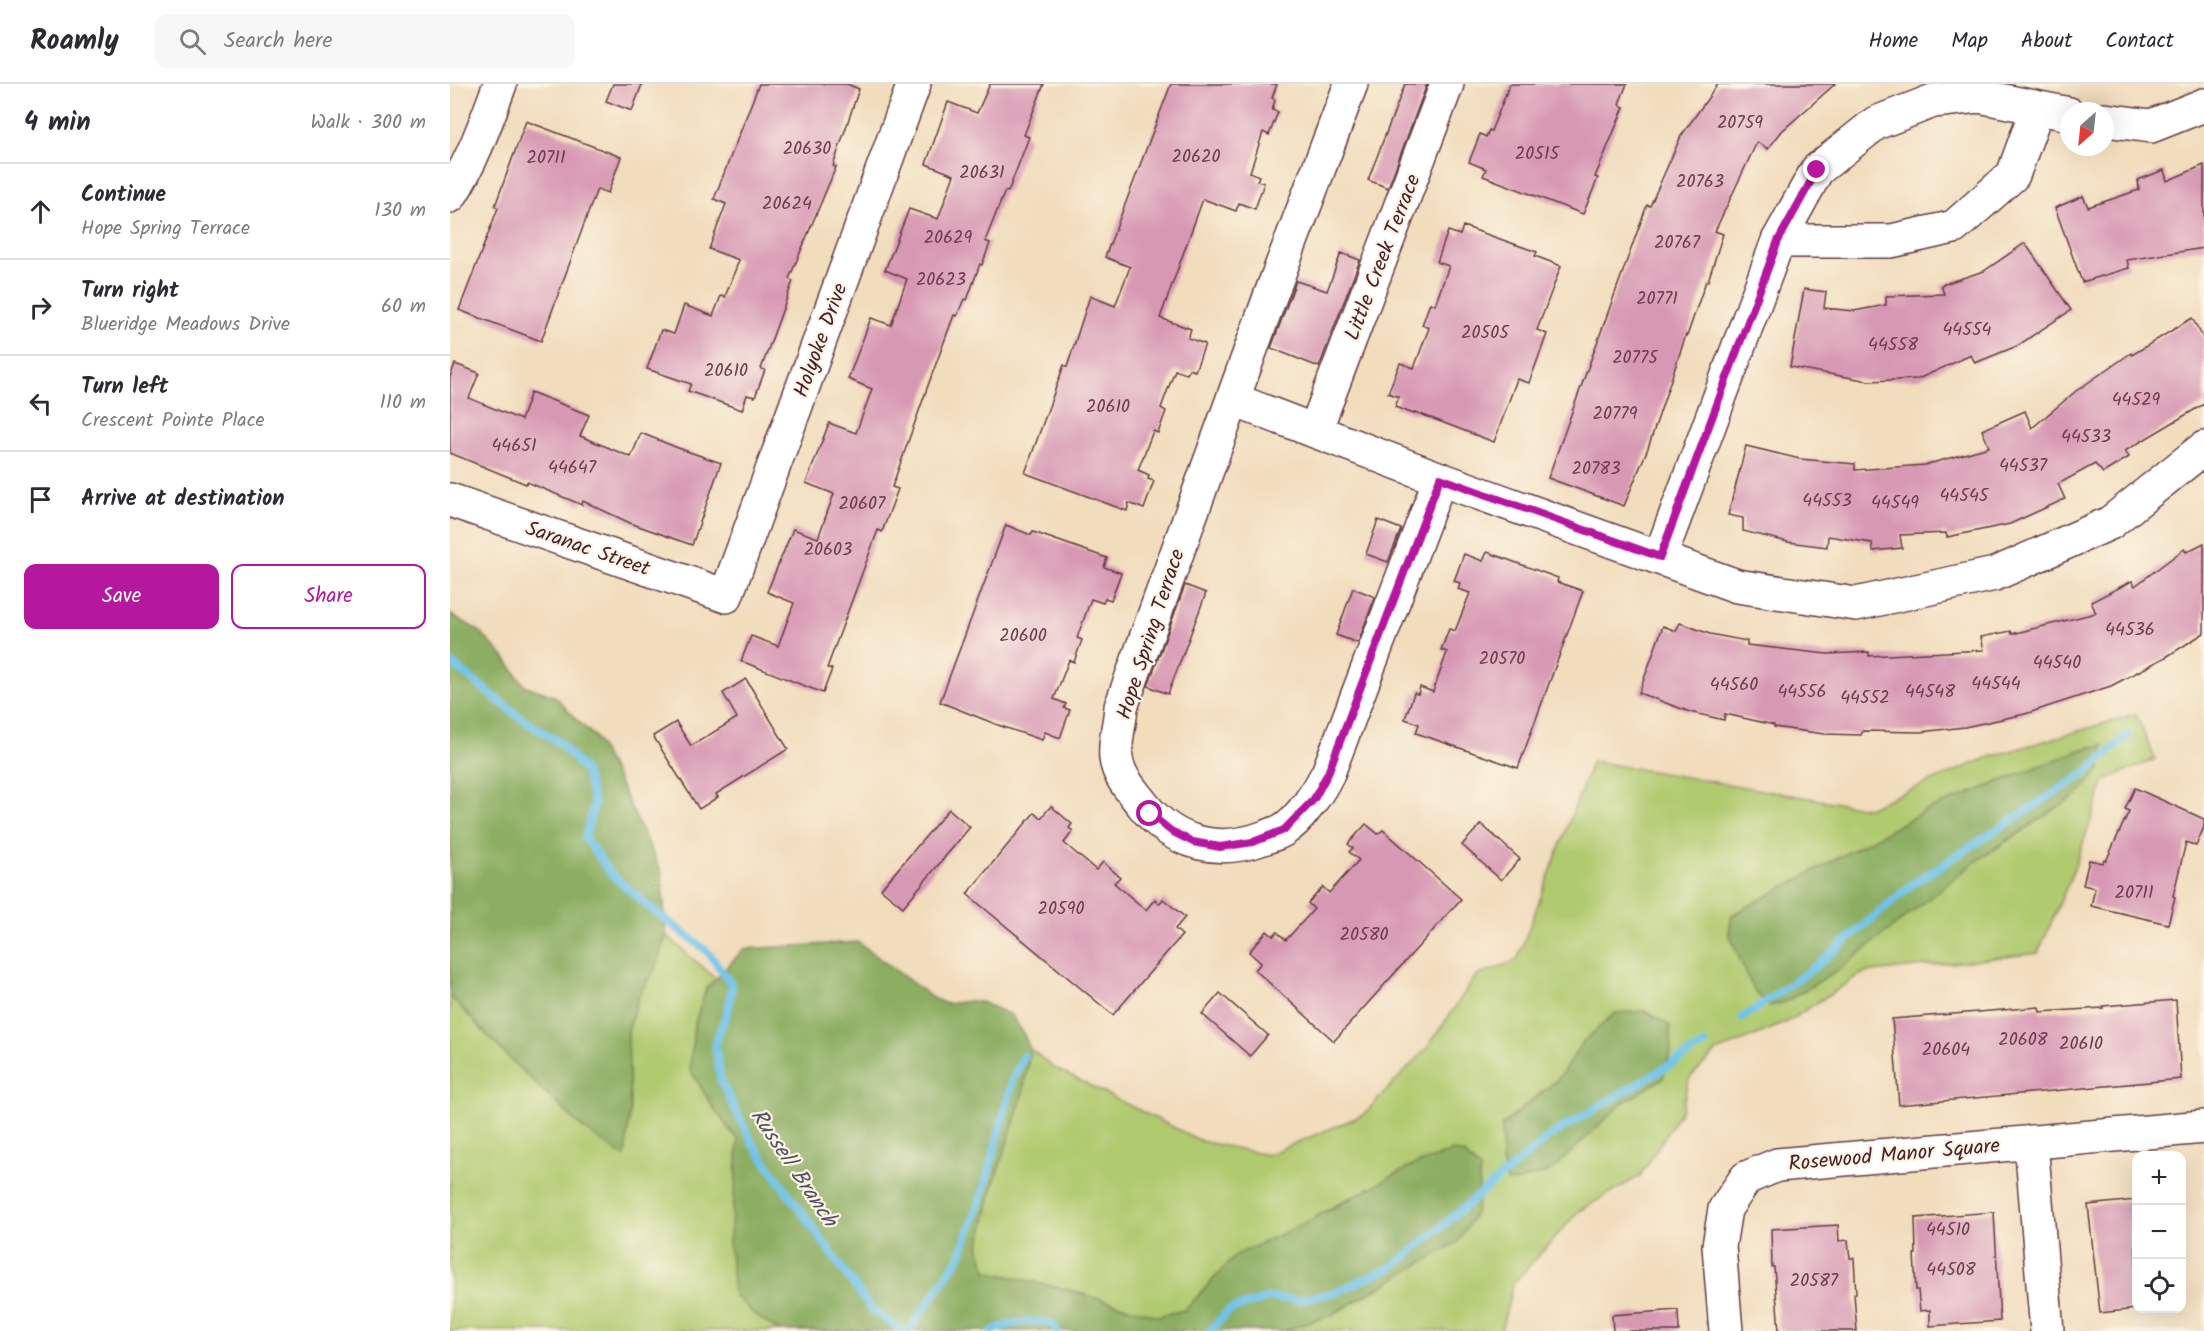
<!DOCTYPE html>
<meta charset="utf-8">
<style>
:root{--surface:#fff;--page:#f7f7f7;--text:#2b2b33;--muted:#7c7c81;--line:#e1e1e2;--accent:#b5179e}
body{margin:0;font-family:Kalam,sans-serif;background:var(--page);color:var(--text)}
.controls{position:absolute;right:18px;bottom:18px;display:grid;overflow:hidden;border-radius:12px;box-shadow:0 6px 24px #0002}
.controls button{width:54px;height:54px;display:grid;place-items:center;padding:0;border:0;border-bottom:2px solid var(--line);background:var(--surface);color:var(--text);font:30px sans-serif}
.compass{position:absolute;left:1610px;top:18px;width:54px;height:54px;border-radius:50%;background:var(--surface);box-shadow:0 6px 24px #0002;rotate:207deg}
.stop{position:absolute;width:18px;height:18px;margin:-14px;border:4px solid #b5179e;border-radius:50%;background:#fff}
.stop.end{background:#b5179e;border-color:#fff;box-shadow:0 2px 6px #0008}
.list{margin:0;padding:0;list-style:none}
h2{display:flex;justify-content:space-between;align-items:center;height:78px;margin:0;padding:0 24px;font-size:26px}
h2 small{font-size:20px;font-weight:400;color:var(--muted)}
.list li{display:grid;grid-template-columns:39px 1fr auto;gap:18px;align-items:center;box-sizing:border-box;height:96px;padding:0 24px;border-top:2px solid var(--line)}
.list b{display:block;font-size:22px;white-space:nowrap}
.list p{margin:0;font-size:20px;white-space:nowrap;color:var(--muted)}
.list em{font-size:20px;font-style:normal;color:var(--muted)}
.actions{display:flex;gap:12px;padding:18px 24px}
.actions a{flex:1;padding:14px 0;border:2px solid var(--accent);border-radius:12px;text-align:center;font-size:21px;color:var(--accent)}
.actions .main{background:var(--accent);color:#fff}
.icon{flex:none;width:33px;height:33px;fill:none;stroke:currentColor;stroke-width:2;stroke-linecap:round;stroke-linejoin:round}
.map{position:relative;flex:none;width:1754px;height:1247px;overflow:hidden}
header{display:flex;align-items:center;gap:36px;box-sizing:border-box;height:84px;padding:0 30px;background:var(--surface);border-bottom:2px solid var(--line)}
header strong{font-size:28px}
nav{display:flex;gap:33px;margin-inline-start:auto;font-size:21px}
.search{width:420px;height:54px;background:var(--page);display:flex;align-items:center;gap:15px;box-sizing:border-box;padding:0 21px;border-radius:12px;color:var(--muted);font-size:22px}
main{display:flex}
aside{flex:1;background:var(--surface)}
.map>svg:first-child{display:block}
.green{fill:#b0ca70;stroke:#7d744e;stroke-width:1.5;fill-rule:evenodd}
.forest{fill:#8cae62;stroke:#6b6646;stroke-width:1.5}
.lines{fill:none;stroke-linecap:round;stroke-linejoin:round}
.stream{stroke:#6fc3eb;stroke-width:8}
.building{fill:#d798b3}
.minor-casing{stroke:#633b41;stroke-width:36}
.minor{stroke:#fff;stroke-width:33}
.route{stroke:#b5179e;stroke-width:8}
.labels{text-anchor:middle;stroke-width:4.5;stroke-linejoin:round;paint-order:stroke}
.number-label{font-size:18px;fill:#6d3d4d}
.street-label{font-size:21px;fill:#4a1f2b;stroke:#fcf5e5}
.water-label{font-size:22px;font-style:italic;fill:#555065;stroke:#fcf5e5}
</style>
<header>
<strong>Roamly</strong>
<div class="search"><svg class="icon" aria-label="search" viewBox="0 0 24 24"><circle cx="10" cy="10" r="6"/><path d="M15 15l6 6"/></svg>Search here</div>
<nav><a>Home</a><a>Map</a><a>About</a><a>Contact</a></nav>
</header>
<main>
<aside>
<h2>4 min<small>Walk · 300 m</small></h2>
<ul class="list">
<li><svg class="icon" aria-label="ahead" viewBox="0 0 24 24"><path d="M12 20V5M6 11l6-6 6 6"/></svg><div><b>Continue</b><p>Hope Spring Terrace</p></div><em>130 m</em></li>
<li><svg class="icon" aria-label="right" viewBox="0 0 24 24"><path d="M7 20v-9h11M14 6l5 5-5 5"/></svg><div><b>Turn right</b><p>Blueridge Meadows Drive</p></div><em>60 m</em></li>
<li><svg class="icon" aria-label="left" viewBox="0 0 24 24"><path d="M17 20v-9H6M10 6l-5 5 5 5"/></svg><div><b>Turn left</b><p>Crescent Pointe Place</p></div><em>110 m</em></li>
<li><svg class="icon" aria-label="arrive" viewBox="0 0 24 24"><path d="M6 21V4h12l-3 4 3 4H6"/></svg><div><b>Arrive at destination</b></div></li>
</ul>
<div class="actions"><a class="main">Save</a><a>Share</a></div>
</aside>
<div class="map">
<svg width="1754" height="1247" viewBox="0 0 1754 1247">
<rect width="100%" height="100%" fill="#fcf5e5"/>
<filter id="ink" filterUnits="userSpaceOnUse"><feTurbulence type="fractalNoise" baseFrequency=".0167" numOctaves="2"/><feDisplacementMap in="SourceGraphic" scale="12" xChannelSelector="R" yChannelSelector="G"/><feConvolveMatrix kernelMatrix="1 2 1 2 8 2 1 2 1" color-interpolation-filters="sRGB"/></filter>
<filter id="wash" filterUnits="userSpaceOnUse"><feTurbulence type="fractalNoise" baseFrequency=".008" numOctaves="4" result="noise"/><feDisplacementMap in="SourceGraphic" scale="24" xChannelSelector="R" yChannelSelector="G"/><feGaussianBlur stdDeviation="1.35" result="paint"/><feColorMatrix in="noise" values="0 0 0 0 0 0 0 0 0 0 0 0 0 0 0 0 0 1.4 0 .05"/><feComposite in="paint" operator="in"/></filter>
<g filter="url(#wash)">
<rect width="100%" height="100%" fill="#f1dcbc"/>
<g class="green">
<path d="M1686,630L1705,675L1655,696L1623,788L1588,869L1413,889L1337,938L1266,968L1239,995L1232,1025L1190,1092L1129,1127L1063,1200L1051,1247H833L881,1231L940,1198L902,1112L853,1140L786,1171L735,1226L708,1232L615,1205L536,1187L529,1162L543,1102L572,1013L580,965L604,984L751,1057L817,1071L913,1031L977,964L1026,892L1067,876L1142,677L1417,724L1537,674ZM1653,661L1573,747L1526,777L1390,885L1335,918L1305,908L1279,849L1282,831L1475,727L1633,665ZM1133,958L1213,994L1171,1020L1143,1046L1052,1041L1109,994Z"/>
<path d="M216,851L266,895L256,905L244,943L240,985L266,1028L288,1056L284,1211L304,1230L329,1247H0V912L61,976L134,1045L177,981L178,947L188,913L207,881Z"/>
</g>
<g class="forest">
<path d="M0,530L28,546L54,573L74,601L106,613L124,633L145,653L167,694L212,789L216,851L207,881L188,913L178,947L180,1026L175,1073L134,1045L61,976L0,912Z"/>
<path d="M1653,661L1650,686L1628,710L1526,777L1390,885L1335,918L1319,922L1305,908L1293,883L1279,849L1282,831L1475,727L1633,665Z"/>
<path d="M408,858L484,915L497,920L519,917L531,918L561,931L573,948L580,965L572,1013L543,1102L529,1162L536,1187L615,1205L708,1232L735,1226L786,1171L853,1140L959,1083L1002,1067L1014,1070L1030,1086L1027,1126L1008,1158L881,1231L833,1247H329L304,1230L284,1211L279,1158L286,1097L288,1056L266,1028L240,985L244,943L256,905L294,865Z"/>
<path d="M1196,927L1220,942L1221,967L1213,994L1171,1020L1101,1087L1065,1098H1057L1052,1076V1042L1109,994L1133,958L1165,929Z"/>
</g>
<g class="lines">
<g class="stream">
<path d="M0,578L72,635L110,659L135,687L144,720L135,754L160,789L199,823L257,867L282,901L278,926L265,959L271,998L303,1060L421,1225L452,1247"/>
<path d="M1292,934L1369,880L1461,801L1637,688L1678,651"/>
<path d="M459,1247L509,1174L532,1112L563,995L574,972"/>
<path d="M542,1247C563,1238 580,1235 603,1240L607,1247"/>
<path d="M760,1247L779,1226L819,1214L850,1216L886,1208L944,1182L1101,1051L1255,960"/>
</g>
</g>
<g id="blocks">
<g class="building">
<path d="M163,0H192L182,27L156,17Z"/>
<path d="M309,0H397L409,5L383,82L386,83L339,195L343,197L311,285L315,286L305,313L297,311L292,326L238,307L241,300L197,285L211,246L224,250L234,221L263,232L271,212L275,213L289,176L259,165L276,120L264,115Z"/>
<path d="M540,0H594L574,51L579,53L558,108L555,107L535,157L540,159L532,181L530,180L517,216L514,215L507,232L504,231L480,296L442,403L448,405L432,448L428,446L377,584L382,585L373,609L291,577L301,552L328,562L344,519L317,508L343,445L368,454L384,410L356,399L379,339L406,349L422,305L398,295L421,234L441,241L457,195L435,186L459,125L488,135L504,91L476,80L498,18L527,29Z"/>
<path d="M721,0H827L822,14L825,16L822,26L828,28L819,51L813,48L800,88L809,92L807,97L814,99L805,125L789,119L786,127L753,115L710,234L741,245L738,254L755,260L745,287L739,285L737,290L725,286L711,324L716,327L708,349L703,347L688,386L699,391L698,395L704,397L694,425L679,419L677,427L575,389L614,281L617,283L640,212L665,222L680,183L655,173Z"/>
<path d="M955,0H977L938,104L918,96Z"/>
<path d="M1060,0H1177L1169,20L1174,23L1145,93L1148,94L1133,130L1033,92L1036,85L1019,78L1030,50L1036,53L1039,46L1041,47Z"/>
<path d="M1268,0H1385L1332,47L1318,65L1307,58L1265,147L1273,150L1258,197H1256L1237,252L1236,251L1198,364L1174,422L1098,394L1197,121L1200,122L1231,52Z"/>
<path d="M76,37L171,73L158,109L147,105L91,257L9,226L48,124L45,122Z"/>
<path d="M1754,81V164L1677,176L1679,184L1632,198L1605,124L1633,112L1638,123L1689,106L1688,96L1714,86L1717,97Z"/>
<path d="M1013,142L1087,168L1085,172L1111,182L1087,246L1097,250L1079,299L1067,295L1044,358L965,328L964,330L945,323L949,313L938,309L950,279L964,284L979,244L972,241L980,219L985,221L999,182L987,178L998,147L1010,151Z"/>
<path d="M1575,159L1621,226L1567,262L1525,279L1521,271L1468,295L1419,297L1340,283L1354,205L1376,208L1374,224L1404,227L1436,221V212L1494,210L1491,201L1534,187Z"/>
<path d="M891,169L910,176L869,283L821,264L846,197L877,207Z"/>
<path d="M1742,234L1754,255V320L1675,367L1679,373L1653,389L1645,380L1608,400L1615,415L1560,440L1497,453L1496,449L1450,451L1452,464L1423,467L1422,459L1378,452L1377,463L1338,458L1293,447V434L1278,431L1296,362L1350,375L1405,380V386L1475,381L1539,363L1532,346L1575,327L1582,344L1626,307L1681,269L1682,271Z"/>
<path d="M5,280L29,289L19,314L71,336L81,308L139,331L130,352L181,373L191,349L228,364L271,379L242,461L180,439L133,417L132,421L77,398L76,400L0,369V293Z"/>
<path d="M928,436L951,445L938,478L916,470Z"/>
<path d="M556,441L581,451L583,448L657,474L654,483L671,489L661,516L655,514L653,519L641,515L627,554L632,556L624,578L619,576L604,615L616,620L614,624L620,626L610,654L595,648L592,656L548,641L490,618Z"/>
<path d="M1754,459V549L1716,573L1661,602L1575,630L1515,643L1470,648L1413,647L1411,651L1374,650L1324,643V641L1275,630L1274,636L1240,628L1189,609L1213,542L1226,547L1230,539L1260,550L1297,557V561L1377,570L1419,568V572L1534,566L1531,553L1561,547L1562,550L1646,529L1641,518L1682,497L1685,502L1734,465L1736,468Z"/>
<path d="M1037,468L1108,494L1107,498L1133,507L1068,684L966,649L969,640L955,635L964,609L968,610L970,603L983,608L997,568L991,566L999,545L1005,547L1020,509L1008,505L1010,499L1004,497L1014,470L1033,477Z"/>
<path d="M735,501L756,509L718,610L698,602Z"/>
<path d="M903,504L925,513L908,559L886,551Z"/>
<path d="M296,595L338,665L266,710L268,713L249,725L203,652L226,638L241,662L287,634L273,609Z"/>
<path d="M1685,704L1754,735V743L1746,762L1736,758L1723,812L1725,813L1718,840L1641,822L1645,804L1633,801L1639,776L1653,779L1654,776L1656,777L1679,727L1675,725Z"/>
<path d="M601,722L622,740L619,744L623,747L614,759L646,786L653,778L670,793L664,799L696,826L705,815L709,820L713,815L735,833L725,845L732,851L663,931L517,810L584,729L591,734Z"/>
<path d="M499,725L520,743L453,823L431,805Z"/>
<path d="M916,740L928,750L933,746L1011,815L884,957L805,886L811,879L799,868L817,847L823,852L827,848L836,856L864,825L858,819L873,803L879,809L909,776L899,768L903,764L898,760Z"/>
<path d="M1031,740L1070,775L1051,796L1012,761Z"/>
<path d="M770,909L818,951L800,972L752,930Z"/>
<path d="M1726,916L1731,995L1449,1021L1442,935L1589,923L1590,928L1653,924V922Z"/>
<path d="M1686,1116V1225L1650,1229L1638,1121Z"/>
<path d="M1544,1128L1550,1237L1480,1242V1226L1470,1227L1468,1206H1466L1464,1170H1466L1465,1134Z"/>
<path d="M1388,1141L1389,1157L1398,1156L1400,1174H1404L1406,1210H1404L1407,1247H1329L1324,1183H1322L1321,1145Z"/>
<path d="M1228,1226L1229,1247H1163L1162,1231Z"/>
</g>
</g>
</g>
<g filter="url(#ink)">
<use href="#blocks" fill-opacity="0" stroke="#633b41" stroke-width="1.5"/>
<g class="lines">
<g class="minor-casing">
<g id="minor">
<path d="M901,0L821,210L671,623C670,639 664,658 666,674C668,692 682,707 693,721C725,761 769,771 816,753C821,751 828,749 833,746C850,736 869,707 878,689L990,395"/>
<path d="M1655,36L1701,42L1754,21"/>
<path d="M0,112C22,78 36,38 50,0"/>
<path d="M1328,157H1441L1504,143L1563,91L1587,25"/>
<path d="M784,316L990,395L1287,502L1406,520L1545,490L1660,439L1754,364"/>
<path d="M865,347L997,0"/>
<path d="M0,416L276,512L464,0"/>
<path d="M1210,473L1328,157L1367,86L1426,39L1483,17L1529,12L1619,30"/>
<path d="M1581,1058L1597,1247"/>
<path d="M1276,1247L1269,1162L1275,1125L1296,1094L1327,1081L1754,1043"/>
</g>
</g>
<use href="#minor" class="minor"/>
</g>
</g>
<g class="lines" filter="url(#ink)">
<path class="route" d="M700,730L721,747L743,758L770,763L803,758L834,746L864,715L878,689L990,394L1210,473L1328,157L1367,86"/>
</g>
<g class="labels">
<g class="number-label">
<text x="1290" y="44">20759</text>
<text x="357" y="70">20630</text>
<text x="1087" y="75">20515</text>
<text x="746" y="78">20620</text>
<text x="96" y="79">20711</text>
<text x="532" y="94">20631</text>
<text x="1250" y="103">20763</text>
<text x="337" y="125">20624</text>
<text x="498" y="159">20629</text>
<text x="1227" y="164">20767</text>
<text x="491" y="201">20623</text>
<text x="1207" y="220">20771</text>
<text x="1517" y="251">44554</text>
<text x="1035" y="254">20505</text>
<text x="1443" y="266">44558</text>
<text x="1185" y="279">20775</text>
<text x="276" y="292">20610</text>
<text x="1686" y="321">44529</text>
<text x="658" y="328">20610</text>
<text x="1165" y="335">20779</text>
<text x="1636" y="358">44533</text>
<text x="64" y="367">44651</text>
<text x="1573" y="387">44537</text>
<text x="122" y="389">44647</text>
<text x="1146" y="390">20783</text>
<text x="1514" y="417">44545</text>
<text x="1377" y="422">44553</text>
<text x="1445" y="424">44549</text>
<text x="412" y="425">20607</text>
<text x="378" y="471">20603</text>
<text x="1680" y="551">44536</text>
<text x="573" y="557">20600</text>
<text x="1052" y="580">20570</text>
<text x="1607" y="584">44540</text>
<text x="1546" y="605">44544</text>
<text x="1284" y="606">44560</text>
<text x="1352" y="613">44556</text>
<text x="1480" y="613">44548</text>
<text x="1415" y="619">44552</text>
<text x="1684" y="814">20711</text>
<text x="611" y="830">20590</text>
<text x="914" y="856">20580</text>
<text x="1573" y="961">20608</text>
<text x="1631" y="965">20610</text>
<text x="1496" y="971">20604</text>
<text x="1498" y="1151">44510</text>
<text x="1501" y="1191">44508</text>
<text x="1364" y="1202">20587</text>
</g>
<g class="street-label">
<text transform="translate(932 173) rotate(-69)" y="7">Little Creek Terrace</text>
<text transform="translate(370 256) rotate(-70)" y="7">Holyoke Drive</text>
<text transform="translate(138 464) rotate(19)" y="7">Saranac Street</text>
<text transform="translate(700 550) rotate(-72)" y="7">Hope Spring Terrace</text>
<text transform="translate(1444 1070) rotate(-5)" y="7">Rosewood Manor Square</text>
</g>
<g class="water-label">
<text transform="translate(345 1083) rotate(56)" y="8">Russell Branch</text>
</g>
</g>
</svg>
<div class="controls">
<button>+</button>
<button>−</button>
<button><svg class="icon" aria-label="locate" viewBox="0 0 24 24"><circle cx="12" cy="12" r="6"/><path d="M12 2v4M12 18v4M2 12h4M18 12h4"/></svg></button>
</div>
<svg class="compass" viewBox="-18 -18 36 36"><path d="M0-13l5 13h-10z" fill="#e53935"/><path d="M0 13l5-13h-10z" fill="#7c7c81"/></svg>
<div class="stop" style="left:700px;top:730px"></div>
<div class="stop end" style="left:1367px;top:86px"></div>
</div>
</main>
